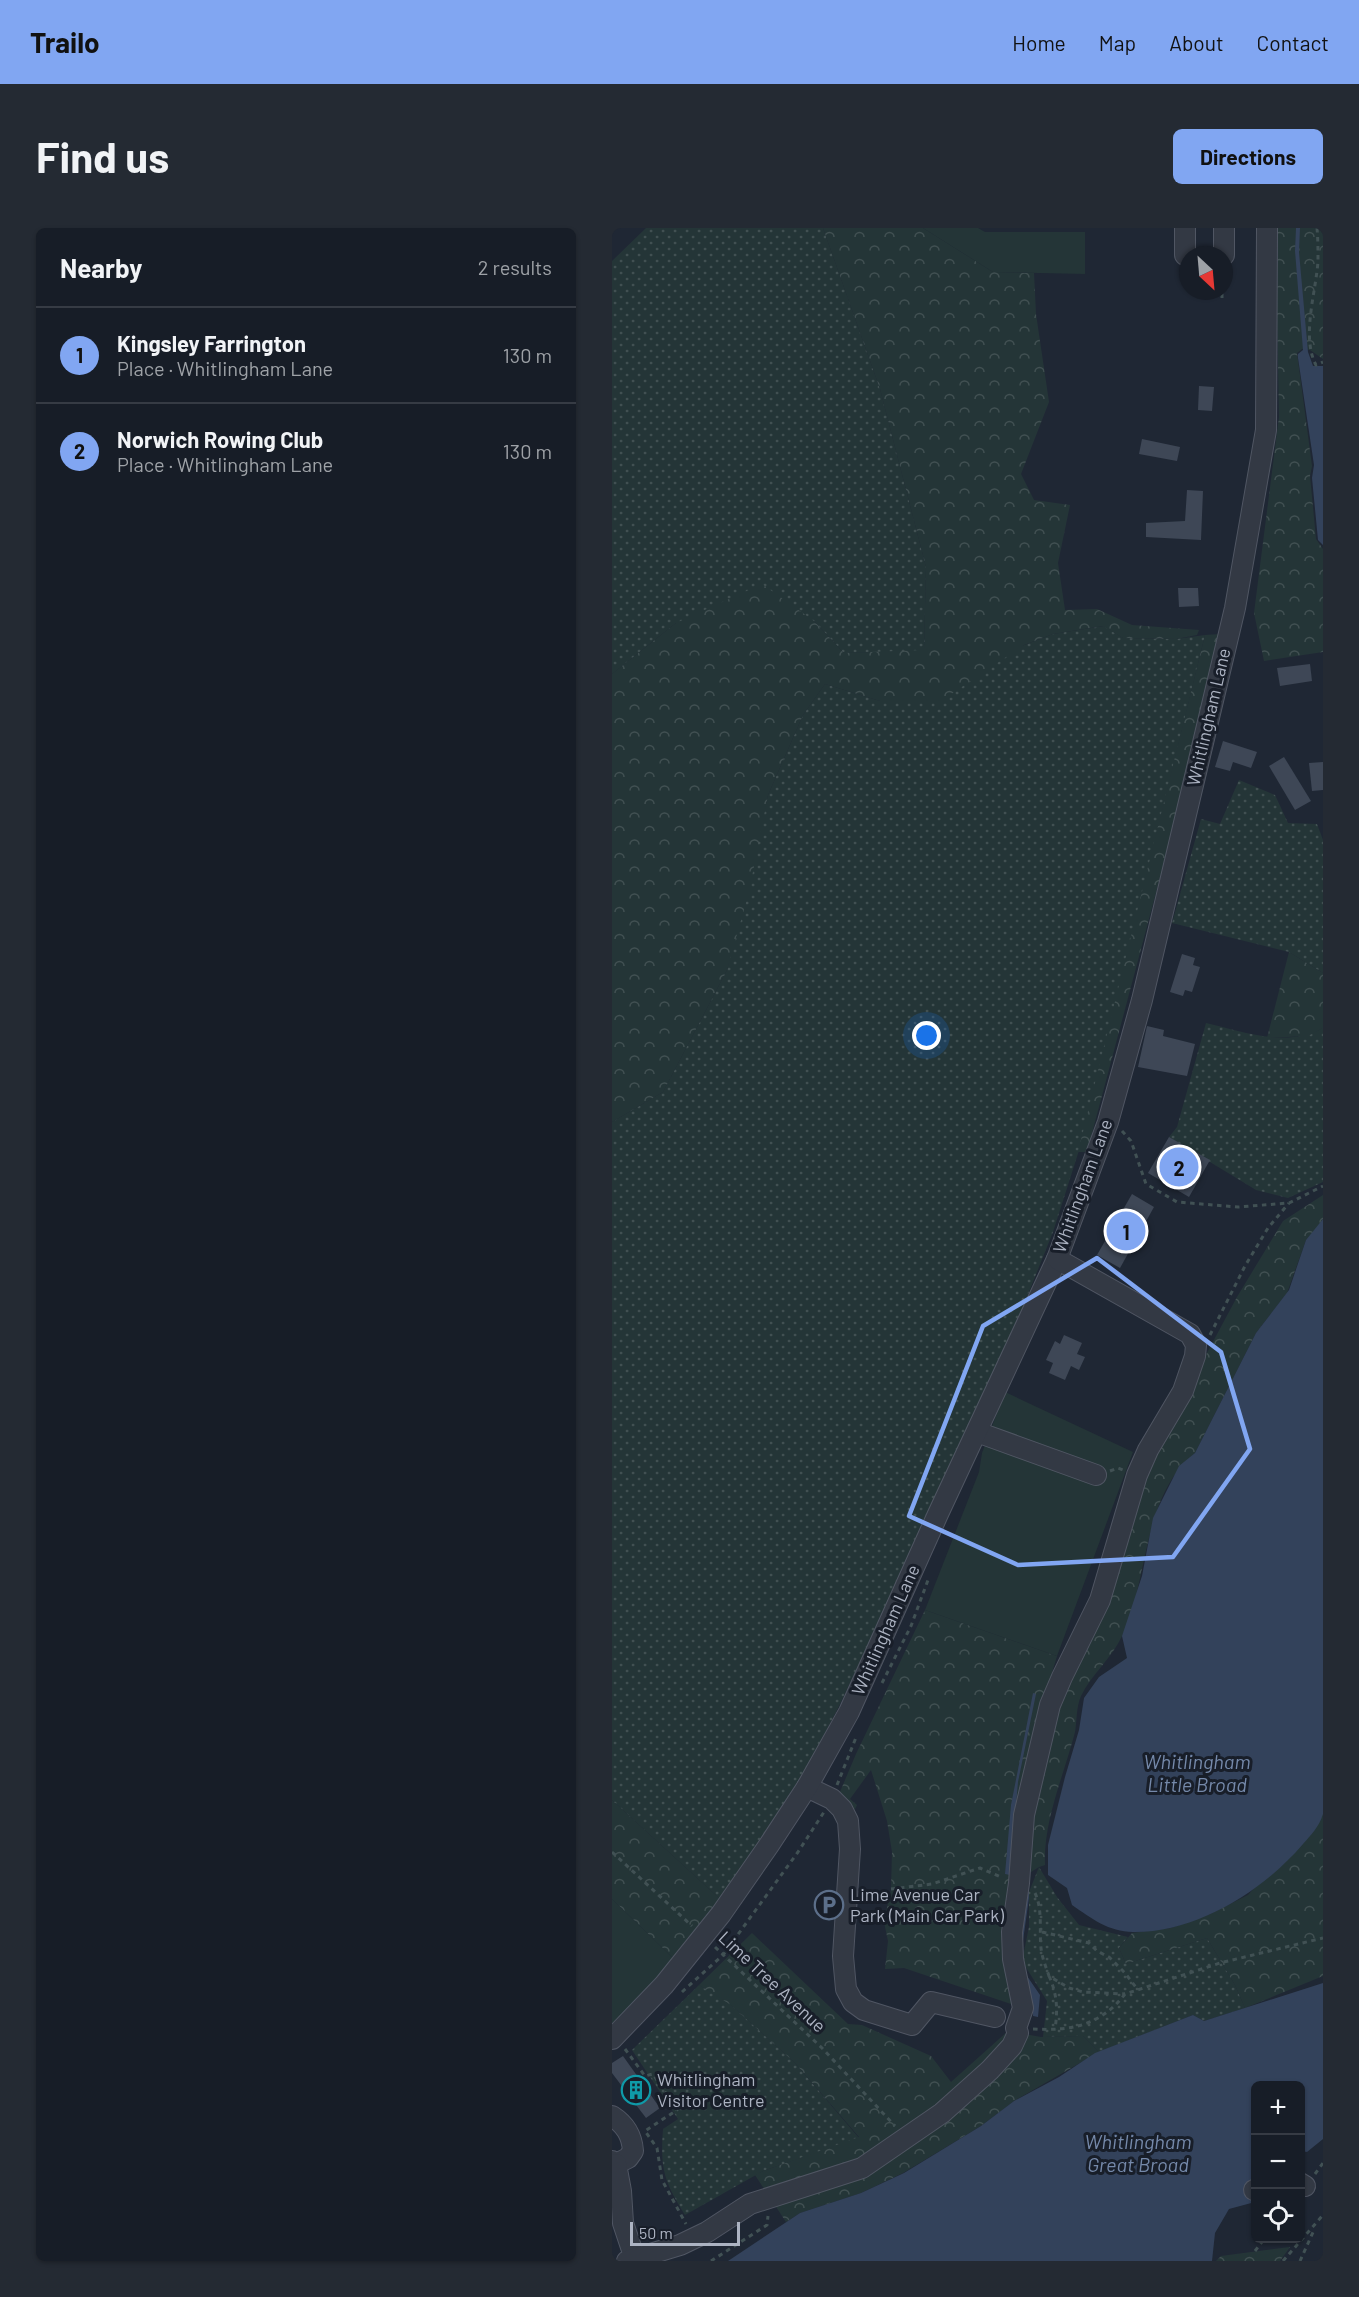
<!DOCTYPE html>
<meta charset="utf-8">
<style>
:root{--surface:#171d27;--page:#242a33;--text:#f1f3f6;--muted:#9ea2a7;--line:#363b44;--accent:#81a6f2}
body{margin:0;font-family:Barlow,sans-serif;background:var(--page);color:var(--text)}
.controls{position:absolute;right:18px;bottom:18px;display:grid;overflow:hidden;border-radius:9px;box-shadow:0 2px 4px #0004}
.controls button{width:54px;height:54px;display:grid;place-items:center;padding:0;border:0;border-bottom:2px solid var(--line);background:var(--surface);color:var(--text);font:30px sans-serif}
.compass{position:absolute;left:567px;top:18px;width:54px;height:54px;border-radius:50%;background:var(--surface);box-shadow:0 2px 4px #0004;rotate:154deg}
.scale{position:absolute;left:18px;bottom:15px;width:110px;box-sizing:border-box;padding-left:6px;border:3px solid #acb3c2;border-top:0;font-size:16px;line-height:21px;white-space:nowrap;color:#acb3c2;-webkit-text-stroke:4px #181e29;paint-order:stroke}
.you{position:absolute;left:315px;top:808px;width:21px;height:21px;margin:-15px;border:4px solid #fff;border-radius:50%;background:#1a73e8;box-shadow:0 0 0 9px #1a73e833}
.badge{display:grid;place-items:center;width:39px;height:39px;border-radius:50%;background:var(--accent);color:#111;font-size:20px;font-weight:700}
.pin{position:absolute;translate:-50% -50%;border:3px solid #fff;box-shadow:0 2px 6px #0006}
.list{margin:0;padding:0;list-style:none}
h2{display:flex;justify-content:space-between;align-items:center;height:78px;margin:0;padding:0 24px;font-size:26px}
h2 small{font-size:20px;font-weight:400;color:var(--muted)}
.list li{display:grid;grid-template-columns:39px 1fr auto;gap:18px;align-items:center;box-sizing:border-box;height:96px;padding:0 24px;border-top:2px solid var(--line)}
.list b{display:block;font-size:22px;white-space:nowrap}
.list p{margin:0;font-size:20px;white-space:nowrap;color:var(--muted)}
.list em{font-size:20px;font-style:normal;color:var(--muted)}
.icon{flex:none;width:33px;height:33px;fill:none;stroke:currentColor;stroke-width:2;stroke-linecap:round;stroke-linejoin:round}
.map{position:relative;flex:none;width:711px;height:2033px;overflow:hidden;border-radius:9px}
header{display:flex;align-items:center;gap:36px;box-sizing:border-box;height:84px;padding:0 30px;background:var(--accent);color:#111}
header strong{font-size:28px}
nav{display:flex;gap:33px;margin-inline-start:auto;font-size:21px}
.intro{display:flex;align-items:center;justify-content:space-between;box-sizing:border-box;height:144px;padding:0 36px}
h1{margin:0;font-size:42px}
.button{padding:15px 27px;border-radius:9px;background:var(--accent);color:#111;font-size:21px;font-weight:700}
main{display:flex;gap:36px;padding:0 36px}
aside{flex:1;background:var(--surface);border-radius:9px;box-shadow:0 2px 4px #0004}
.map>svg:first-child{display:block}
.grass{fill:url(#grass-dots)}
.forest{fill:url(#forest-crowns)}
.green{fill:#243537}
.water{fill:#33425b}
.building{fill:#3e4756}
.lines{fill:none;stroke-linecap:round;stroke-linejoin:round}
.minor-casing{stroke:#505663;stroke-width:22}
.path{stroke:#415154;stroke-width:3;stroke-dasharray:4.5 4.5;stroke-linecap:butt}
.minor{stroke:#333944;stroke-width:20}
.marked{fill:none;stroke:#81a6f2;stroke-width:4.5;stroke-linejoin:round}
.labels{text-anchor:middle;stroke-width:6;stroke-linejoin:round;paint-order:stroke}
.street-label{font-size:18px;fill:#acb3c2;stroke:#181e29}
.poi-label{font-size:18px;fill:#acb3c2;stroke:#181e29;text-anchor:start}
.water-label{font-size:20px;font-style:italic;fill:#7589aa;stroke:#181e29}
</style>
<header>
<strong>Trailo</strong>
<nav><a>Home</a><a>Map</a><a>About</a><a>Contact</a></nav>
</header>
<div class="intro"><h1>Find us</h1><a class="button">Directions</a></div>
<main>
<aside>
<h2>Nearby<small>2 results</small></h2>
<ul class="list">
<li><span class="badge">1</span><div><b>Kingsley Farrington</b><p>Place · Whitlingham Lane</p></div><em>130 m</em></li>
<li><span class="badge">2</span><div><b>Norwich Rowing Club</b><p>Place · Whitlingham Lane</p></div><em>130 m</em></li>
</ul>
</aside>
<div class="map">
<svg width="711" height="2033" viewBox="0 0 711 2033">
<defs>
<pattern id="grass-dots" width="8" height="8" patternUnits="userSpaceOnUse" patternTransform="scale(1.5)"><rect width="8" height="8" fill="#243537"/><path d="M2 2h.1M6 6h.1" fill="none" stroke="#415052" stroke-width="1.8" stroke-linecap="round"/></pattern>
<pattern id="forest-crowns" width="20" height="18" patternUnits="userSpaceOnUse" patternTransform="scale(1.5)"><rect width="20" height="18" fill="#243537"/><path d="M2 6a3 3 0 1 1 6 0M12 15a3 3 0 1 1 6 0" fill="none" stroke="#415052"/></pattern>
</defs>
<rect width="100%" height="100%" fill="#1f2734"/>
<g class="grass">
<path d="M34,0H211L268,161L314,339L312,423L232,425L202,393L64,395L0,446V33Z"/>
<path d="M492,398L511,410L564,411L593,407L470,913L441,1004L390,1131L304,1318L226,1480L193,1544L108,1671L0,1572V894L51,864L115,742L156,567L191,487L213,456L268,473L441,406Z"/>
<path d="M627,552L663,567L676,595L705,596L711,612V745L677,724L560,695L589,591L608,596Z"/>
<path d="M594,795C633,804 674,820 711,800V954L676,970L644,962L557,909L565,899Z"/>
<path d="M427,1639L445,1669L467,1697L516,1709L507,1720L514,1736L595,1710L623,1757L633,1780L592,1793L581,1787L487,1824L471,1808L431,1809L435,1773L410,1733L417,1699V1664Z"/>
<path d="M87,1757L117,1775L183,1835L247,1910L151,1943L73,1987C52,1953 48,1941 51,1901L66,1891L20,1822Z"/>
</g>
<g class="forest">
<path d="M211,0H311L381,44L422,45L424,86L437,174L409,246L422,272L458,277L446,335L453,382L485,381L520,397L587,402L585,407L564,411L511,410L491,398L441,406L412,417L326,475L268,473L213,456L191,487L156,567L137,664L115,742L51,864L0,894V446L64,395L150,356L202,393L232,425L312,422L314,339L268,161Z"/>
<path d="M666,0H711V131L698,122L690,121L685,125L700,238L698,248L704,311L711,321V424L652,433L642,385L667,189L665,84Z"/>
<path d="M609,406L554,627L475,924H466L593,407Z"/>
<path d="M677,724L711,745V800L696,808L655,810Z"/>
<path d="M711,967V994L694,1012L675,1065L644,1105L583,1225C529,1269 538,1349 510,1408C500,1430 479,1447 469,1468C464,1479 465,1493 463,1504C452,1547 431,1593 433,1637L427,1639L411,1649L418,1590L453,1459L489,1391L538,1231L625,1069L671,993Z"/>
<path d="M313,1382L445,1428L422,1504L402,1777L292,1740L273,1741L276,1713L272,1694L279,1661L280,1624L275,1593L259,1542L238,1571L245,1577L243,1581L225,1571L244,1526Z"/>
<path d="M0,1572L108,1671L62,1731L0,1671Z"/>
<path d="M711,1584V1748L633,1780L623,1757L595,1710L514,1736L507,1720L520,1705L559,1700L598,1686L636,1667Z"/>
<path d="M140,1705L236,1796L250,1797L319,1828L339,1854L396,1803L429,1809L471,1808L487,1824L402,1873L369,1898L291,1945L249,1965L188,1985L174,1994L143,1947L151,1943L247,1909L183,1835L119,1777L87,1757Z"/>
<path d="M678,2019L668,2033H604L609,2028Z"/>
</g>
<g class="green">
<path d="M311,0H366L373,4H473V46L381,44Z"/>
<path d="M393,1164L521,1224L445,1428L313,1382L367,1244L370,1225Z"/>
<path d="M0,1671L62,1731L0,1799Z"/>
</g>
<g class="water">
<path d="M684,0H688L687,24L696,124L701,138H711V317L706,312L700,250L702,237L686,130V126L691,122L683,23Z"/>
<path d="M711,991V1586C707,1599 699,1607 691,1616C651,1663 584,1705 521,1704C497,1704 479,1690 460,1677L455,1660L436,1647V1617L453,1549L467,1502L472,1470L487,1449L515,1430L510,1408L530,1348L541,1290L567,1238L583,1225L644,1105L677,1062L694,1012Z"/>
<path d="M421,1465L424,1466L406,1554L398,1647L393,1646L399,1577Z"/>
<path d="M413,1664H417V1670L409,1727L413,1745L428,1767L426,1789L421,1788C422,1770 409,1757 405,1739C402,1725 411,1681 413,1664Z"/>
<path d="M711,1755V1911L695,1924L689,1923L688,1858H644L643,1974L617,1981L603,2005L600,2033H116L188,1985L249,1965L292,1945L369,1898L402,1873L447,1849L483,1825L581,1787L592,1793Z"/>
</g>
<g class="building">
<path d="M587,158L602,159L600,183L586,182Z"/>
<path d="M530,211L568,219L565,233L527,226Z"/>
<path d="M575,262L591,263L589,312L534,309V295L573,293Z"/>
<path d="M566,360H586L587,378L567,379Z"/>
<path d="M698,436L700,453L668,458L665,440Z"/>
<path d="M611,513L645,524L639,540L621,534L618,543L603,539Z"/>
<path d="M672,529L699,573L683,582L657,538Z"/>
<path d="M711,534V562L700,563L697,535Z"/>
<path d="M570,726L583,730L581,737L588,739L580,764L573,762L571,768L558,764Z"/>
<path d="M535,798L552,802L551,808L583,816L575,848L526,839Z"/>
<path d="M557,909L598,932L577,969L536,945Z"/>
<path d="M520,966L542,979L508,1040L485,1027Z"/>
<path d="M452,1107L470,1115L465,1126L473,1129L467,1142L459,1138L453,1152L437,1145L441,1135L434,1132L443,1113L448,1116Z"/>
<path d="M11,1828L48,1880L34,1890L0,1845V1835Z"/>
</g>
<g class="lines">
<g class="minor-casing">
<g id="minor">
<path d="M573,27V0"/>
<path d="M612,27V0"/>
<path d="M365,1204L484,1247"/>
<path d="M195,1559L220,1571L230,1581L236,1593L238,1621L231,1728L234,1761L241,1774L252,1782L300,1797L319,1774L383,1789"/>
<path d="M0,1811L52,1757L109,1686L157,1617L195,1559L237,1484L326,1286L445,1031L496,894L530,772L623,380L654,202L655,0"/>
<path d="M0,1888C14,1897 20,1908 21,1923L16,1930L4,1936L0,1933"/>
<path d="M4,1936L9,1963L11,1995L23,2031"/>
<path d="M688,1955L693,1958"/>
<path d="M642,1962L644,1963"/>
<path d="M15,2033L68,2017L95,2004L138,1976L250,1940L330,1885L378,1842L400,1818L406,1805L404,1800L411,1780L401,1731L400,1704L407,1655L412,1587L438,1477L450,1449L488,1372L525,1247L536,1222L571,1163L583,1128L584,1117L578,1106L445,1031"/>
</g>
</g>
<g class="path">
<path d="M705,0C706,11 706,22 706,33C704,64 689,109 704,137L711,134"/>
<path d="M610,70V63"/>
<path d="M510,903L519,913L534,956L565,974L626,979L677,975L711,958"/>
<path d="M598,1107L633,1038L656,1000L677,975"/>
<path d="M498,1243L506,1240L511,1242"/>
<path d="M270,1455L299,1398L316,1352"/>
<path d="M225,1557L245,1507"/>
<path d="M0,1624L80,1698"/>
<path d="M279,1661L320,1656L368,1640L391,1650"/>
<path d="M423,1665C431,1682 427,1702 429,1720C430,1730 434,1739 437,1748L457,1760L471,1764L513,1766"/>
<path d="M430,1704L477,1715L485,1723L497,1729L513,1745L526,1762"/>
<path d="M103,1719L210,1820L283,1898"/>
<path d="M437,1748C445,1766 446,1781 443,1801"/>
<path d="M70,1764L111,1727L186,1624L212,1584"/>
<path d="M421,1801C459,1803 488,1798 513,1766L608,1735L711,1710"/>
<path d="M13,1821L33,1848L41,1846L65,1882L33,1903L45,1920L50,1952L74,1996"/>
<path d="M703,1946L711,1935"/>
<path d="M643,2023L653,2010"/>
<path d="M99,2033L155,1997L156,1988"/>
<path d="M671,2033L711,1987"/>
<path d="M688,2033L702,2002"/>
</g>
<use href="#minor" class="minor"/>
</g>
<path class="marked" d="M485,1030L609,1124L638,1221L561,1329L406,1337L297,1288L371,1098Z"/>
<defs>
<g id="parking-ring" transform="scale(1.5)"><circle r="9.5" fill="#181e29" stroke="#5c6f8a" stroke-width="1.5"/><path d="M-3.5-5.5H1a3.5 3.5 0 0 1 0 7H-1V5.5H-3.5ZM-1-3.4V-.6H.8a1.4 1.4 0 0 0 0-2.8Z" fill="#5c6f8a"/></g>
<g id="building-ring" transform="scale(1.5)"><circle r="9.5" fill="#181e29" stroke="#0f9aa8" stroke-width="1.5"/><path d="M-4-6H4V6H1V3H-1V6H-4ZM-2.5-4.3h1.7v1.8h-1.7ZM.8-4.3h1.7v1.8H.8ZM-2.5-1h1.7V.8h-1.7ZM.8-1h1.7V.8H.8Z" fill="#0f9aa8"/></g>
</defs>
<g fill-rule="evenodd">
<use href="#parking-ring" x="217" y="1677"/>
<use href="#building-ring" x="24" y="1862"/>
</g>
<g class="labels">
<g class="street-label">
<text transform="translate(597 489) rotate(-77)" y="6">Whitlingham Lane</text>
<text transform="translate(471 958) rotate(-70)" y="6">Whitlingham Lane</text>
<text transform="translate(274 1402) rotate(-66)" y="6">Whitlingham Lane</text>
<text transform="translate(160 1754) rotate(43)" y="6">Lime Tree Avenue</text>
</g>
<g class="poi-label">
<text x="238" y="1673">Lime Avenue Car<tspan x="238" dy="21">Park (Main Car Park)</tspan></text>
<text x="45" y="1858">Whitlingham<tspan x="45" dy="21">Visitor Centre</tspan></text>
</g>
<g class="water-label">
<text x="585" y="1541">Whitlingham<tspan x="585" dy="23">Little Broad</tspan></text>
<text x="526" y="1921">Whitlingham<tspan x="526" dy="23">Great Broad</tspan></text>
</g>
</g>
</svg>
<div class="controls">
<button>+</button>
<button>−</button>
<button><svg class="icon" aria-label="locate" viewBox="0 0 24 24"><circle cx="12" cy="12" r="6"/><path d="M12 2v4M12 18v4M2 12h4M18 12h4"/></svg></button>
</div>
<svg class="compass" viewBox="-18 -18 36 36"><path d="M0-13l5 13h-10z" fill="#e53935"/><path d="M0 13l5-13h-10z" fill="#9ea2a7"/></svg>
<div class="scale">50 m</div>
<div class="you"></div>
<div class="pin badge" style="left:514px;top:1003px">1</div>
<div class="pin badge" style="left:567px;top:939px">2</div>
</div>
</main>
